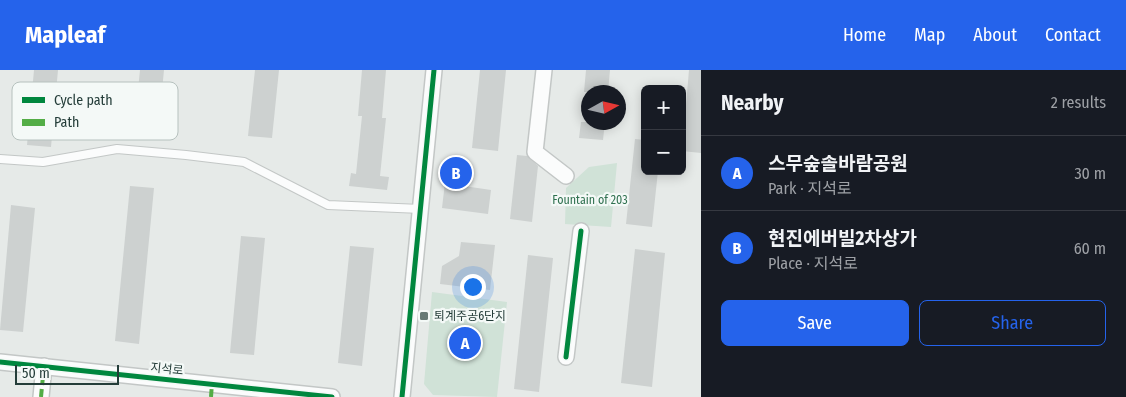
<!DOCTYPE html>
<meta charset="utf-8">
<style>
:root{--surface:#171b24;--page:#242831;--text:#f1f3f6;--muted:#9ea1a6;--line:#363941;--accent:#2563eb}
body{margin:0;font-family:"Fira Sans Condensed","Noto Sans KR",sans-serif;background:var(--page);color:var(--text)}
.controls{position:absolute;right:15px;top:15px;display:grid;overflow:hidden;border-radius:8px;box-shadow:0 2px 12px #0003}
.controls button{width:45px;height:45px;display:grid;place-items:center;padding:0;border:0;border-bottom:1px solid var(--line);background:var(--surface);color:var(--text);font:25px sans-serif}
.compass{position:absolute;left:581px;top:15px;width:45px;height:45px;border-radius:50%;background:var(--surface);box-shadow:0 2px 12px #0003;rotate:82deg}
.scale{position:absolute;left:15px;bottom:12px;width:104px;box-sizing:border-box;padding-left:5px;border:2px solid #243d39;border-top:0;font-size:14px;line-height:18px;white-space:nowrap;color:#243d39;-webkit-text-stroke:4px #f4f9f7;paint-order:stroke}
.you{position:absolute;left:472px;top:216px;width:18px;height:18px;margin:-12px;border:4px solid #fff;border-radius:50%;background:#1a73e8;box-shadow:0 0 0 8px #1a73e833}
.badge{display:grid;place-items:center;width:32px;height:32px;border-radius:50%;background:var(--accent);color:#fff;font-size:16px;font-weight:700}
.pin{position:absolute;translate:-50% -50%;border:2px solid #fff;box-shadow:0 1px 5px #0006}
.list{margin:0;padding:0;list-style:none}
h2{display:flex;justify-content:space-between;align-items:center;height:65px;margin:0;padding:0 20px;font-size:21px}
h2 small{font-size:16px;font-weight:400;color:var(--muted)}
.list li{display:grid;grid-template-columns:32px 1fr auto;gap:15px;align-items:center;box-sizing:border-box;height:75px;padding:0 20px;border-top:1px solid var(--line)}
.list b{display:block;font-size:19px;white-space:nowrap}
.list p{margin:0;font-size:16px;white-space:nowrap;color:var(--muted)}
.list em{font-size:16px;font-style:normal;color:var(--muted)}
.actions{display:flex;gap:10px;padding:15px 20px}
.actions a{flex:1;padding:11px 0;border:1px solid var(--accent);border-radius:8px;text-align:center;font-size:18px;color:var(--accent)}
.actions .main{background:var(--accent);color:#fff}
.map{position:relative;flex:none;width:701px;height:327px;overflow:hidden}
header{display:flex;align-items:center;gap:30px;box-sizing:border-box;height:70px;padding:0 25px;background:var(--accent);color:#fff}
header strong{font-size:24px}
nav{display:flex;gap:28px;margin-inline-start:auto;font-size:18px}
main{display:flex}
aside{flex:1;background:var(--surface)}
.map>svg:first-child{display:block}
.green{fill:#d0e2d7}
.building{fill:#cdd1d0}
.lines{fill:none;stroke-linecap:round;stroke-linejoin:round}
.lane-casing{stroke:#c3c7c6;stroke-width:10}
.street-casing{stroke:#c3c7c6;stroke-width:18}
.lane{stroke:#fbfcfc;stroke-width:8}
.street{stroke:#fbfcfc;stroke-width:15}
.quiet{stroke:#53ad46;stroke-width:4;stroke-dasharray:8 4;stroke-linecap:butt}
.cycleway-casing{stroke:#f4f9f7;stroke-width:8}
.cycleway{stroke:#00873e;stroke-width:5}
.poi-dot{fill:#687a76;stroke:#f4f9f7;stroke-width:2}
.labels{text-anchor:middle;stroke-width:4.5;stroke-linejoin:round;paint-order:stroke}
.park-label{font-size:12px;fill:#307150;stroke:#f4f9f7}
.poi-label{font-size:12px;fill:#243d39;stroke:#f4f9f7;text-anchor:start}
.street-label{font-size:12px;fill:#243d39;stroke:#f4f9f7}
.key{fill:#f4f9f7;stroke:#b6c1be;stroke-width:1}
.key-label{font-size:14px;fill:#243d39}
</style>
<header>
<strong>Mapleaf</strong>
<nav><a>Home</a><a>Map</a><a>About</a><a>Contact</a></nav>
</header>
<main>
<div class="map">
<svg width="701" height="327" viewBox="0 0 701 327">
<rect width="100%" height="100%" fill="#e6eae8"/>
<g class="green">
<path d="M617,93L611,157L565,154L566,118L589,97Z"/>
<path d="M432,222L507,232L497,327L433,325L424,314Z"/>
</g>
<g class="building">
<path d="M34,0H58L51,77L27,75Z"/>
<path d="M140,0H164L158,63L134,60Z"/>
<path d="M255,0H279L272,68L248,66Z"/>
<path d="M362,0H386L382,48H386L380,106L389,107L387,120L349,116L351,103L356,104L362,46H358Z"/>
<path d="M480,0H506L498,81L472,78Z"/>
<path d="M586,0H610L608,22H584Z"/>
<path d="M689,0H701V83L682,81Z"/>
<path d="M581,52H605L603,70L579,68Z"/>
<path d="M635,69L645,70V101H658L652,157L626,154Z"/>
<path d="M517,85L527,86L538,96L532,152L510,149Z"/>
<path d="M448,87L467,89L464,116L491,120L488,144L442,138Z"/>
<path d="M130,116L154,118L139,274L115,271Z"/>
<path d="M11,135L35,138L23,262L0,260Z"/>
<path d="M241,166L265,168L254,285L230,283Z"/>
<path d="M461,172L495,175L490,220L440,214L442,196L459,186Z"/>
<path d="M350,176L374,178L362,296L338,293Z"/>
<path d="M635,179L665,183L652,317L621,313Z"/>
<path d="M528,185L553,188L539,322L514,319Z"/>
</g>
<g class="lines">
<g class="lane-casing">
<path id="lane" d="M0,89L43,92L117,79L186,85L244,92L328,135L421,139"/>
</g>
<g class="street-casing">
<g id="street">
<path d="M544,0L535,82L566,106"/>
<path d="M566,287L581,161"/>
<path d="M0,292L332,327"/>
<path d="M41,327L44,296"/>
<path d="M402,327L434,0"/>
</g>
</g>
<use href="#lane" class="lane"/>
<use href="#street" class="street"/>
<g class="quiet">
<path d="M41,327L44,296"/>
<path d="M211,327L212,313"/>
</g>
<g class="cycleway-casing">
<g id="cycleway">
<path d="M566,287L581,161"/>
<path d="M0,292L332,327"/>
<path d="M402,327L434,0"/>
</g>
</g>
<use href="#cycleway" class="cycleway"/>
</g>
<rect class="poi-dot" x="419" y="241" width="10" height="10" rx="2.5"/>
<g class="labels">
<g class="park-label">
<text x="590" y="134">Fountain of 203</text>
</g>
<g class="poi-label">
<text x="434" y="250">퇴계주공6단지</text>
</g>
<g class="street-label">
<text transform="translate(167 299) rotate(6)" y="4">지석로</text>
</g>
</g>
<rect x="12" y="12" width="166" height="58" rx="8" class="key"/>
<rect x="22" y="27" width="23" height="6" fill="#00873e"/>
<rect x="22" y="49" width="23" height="7" fill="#53ad46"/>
<g class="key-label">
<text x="54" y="35">Cycle path</text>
<text x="54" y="57">Path</text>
</g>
</svg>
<div class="controls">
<button>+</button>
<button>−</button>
</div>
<svg class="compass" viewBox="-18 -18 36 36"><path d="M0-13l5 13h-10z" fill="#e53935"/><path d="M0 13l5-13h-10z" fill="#9ea1a6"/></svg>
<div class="scale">50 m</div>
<div class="you"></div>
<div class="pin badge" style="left:465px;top:273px">A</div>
<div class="pin badge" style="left:456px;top:103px">B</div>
</div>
<aside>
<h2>Nearby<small>2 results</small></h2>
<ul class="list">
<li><span class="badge">A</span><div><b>스무숲솔바람공원</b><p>Park · 지석로</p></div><em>30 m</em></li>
<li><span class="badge">B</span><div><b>현진에버빌2차상가</b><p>Place · 지석로</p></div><em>60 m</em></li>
</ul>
<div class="actions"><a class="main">Save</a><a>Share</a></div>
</aside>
</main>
